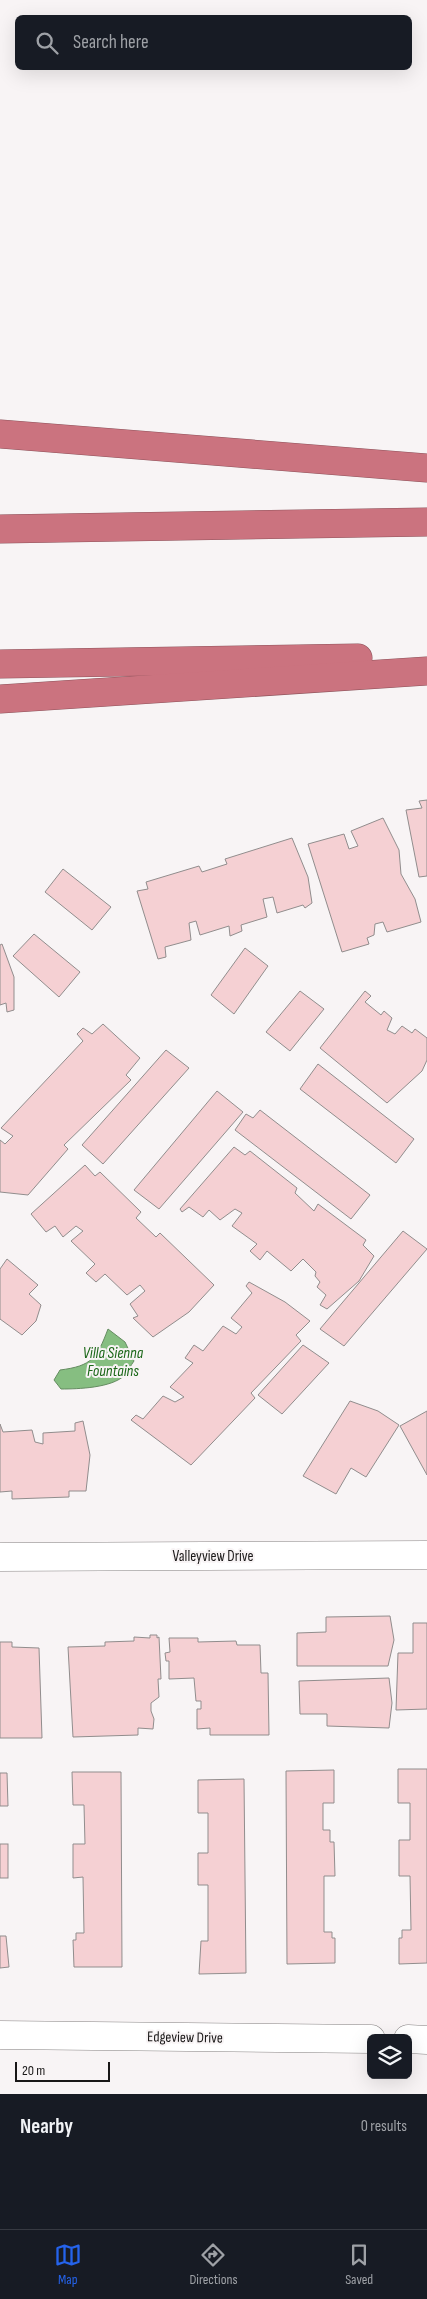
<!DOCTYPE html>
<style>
:root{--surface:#171b24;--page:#242831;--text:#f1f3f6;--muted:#9ea1a6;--line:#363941;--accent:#2563eb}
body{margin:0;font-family:"Sofia Sans Condensed",sans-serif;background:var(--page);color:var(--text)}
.controls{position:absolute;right:15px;bottom:15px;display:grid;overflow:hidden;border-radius:8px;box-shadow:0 5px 20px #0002}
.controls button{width:45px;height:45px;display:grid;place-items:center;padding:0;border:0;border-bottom:1px solid var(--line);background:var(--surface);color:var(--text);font:25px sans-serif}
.scale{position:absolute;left:15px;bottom:12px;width:95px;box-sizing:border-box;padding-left:5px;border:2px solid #191717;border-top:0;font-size:14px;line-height:18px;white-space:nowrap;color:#191717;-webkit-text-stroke:4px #f8f4f5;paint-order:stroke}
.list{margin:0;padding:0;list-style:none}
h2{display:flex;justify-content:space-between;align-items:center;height:65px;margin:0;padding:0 20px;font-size:21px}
h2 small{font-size:16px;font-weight:400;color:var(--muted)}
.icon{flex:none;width:28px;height:28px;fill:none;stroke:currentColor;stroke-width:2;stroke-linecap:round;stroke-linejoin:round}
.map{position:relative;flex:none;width:427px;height:2094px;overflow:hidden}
.search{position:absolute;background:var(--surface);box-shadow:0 5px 20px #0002;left:15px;right:15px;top:15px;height:55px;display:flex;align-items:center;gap:12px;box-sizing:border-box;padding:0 18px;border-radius:8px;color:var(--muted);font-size:19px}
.sheet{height:135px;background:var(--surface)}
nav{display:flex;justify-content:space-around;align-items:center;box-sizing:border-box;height:70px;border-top:1px solid var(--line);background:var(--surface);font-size:14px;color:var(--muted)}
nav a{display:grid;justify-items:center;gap:2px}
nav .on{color:var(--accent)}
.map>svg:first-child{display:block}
.water{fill:#86be81;stroke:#658c61}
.building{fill:#f5d0d3;stroke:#918d8d}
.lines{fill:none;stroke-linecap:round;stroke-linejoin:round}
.minor-casing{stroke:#878383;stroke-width:29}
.highway-casing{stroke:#8d535b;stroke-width:29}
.minor{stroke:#fff;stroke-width:28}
.highway{stroke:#cb737f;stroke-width:28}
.labels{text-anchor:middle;stroke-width:4;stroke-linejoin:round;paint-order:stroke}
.street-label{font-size:15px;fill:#191717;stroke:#f8f4f5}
.water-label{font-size:16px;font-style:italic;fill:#1b6718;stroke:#f8f4f5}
</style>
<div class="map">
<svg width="427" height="2094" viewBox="0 0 427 2094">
<rect width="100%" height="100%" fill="#f8f4f5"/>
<path class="water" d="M108,1329L125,1342L134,1361C131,1365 128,1371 125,1375C112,1388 78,1389 61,1389L54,1380L60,1370C92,1366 97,1358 108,1329Z"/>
<g class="building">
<path d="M427,800V876L419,877L406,810L422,808L419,801Z"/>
<path d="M383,818L399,850L401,874L415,899L421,922L387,932L383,922L375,924L374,935L367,938L369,944L342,952L308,844L344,834L349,849L358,846L351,831Z"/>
<path d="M292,838L308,877L312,903L305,908L303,905L277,913L273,897L263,899L267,917L241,925L242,931L230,936L229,926L200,935L196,921L189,923L191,940L165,947L166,957L158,959L137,891L148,889L146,882L199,866L202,872L227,864L225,859Z"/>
<path d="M63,869L111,907L92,930L45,892Z"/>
<path d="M34,934L80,972L59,997L13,956Z"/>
<path d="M2,944L14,977V1010L7,1012L6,1003L0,1005V945Z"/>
<path d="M245,948L268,966L234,1014L211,995Z"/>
<path d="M300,991L324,1009L290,1051L266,1032Z"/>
<path d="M365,991L371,996L365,1002L381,1015L384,1011L392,1018L387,1030L395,1034L402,1026L412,1033L415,1029L427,1038V1060L422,1071L387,1103L320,1048Z"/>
<path d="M103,1024L140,1058L126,1075L131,1080L64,1145L68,1149L28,1195L0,1192V1140L5,1144L13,1136L1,1128L83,1041L77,1034L83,1028L92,1034Z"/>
<path d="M166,1050L189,1068L103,1164L82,1145Z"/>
<path d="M318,1064L414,1139L396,1163L300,1089Z"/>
<path d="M217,1091L243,1112L159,1209L134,1190Z"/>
<path d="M260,1110L370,1195L351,1219L235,1130L246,1114L253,1118Z"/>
<path d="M234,1147L245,1155L250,1151L297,1188L295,1193L314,1211L318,1204L366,1240L363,1245L374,1256L359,1281L327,1309L320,1305L326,1295L317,1287L320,1282L315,1276L316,1272L303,1259L291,1271L267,1251L260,1260L250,1251L257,1244L232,1226L242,1213L235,1209L220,1220L209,1210L203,1217L189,1207L182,1212L180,1209Z"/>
<path d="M85,1165L95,1176L100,1172L141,1212L136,1218L156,1237L160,1233L214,1285L189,1312L153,1337L133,1318L138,1316L130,1304L145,1291L140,1285L127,1295L105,1274L96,1282L86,1273L95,1264L71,1241L83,1231L76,1226L63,1237L55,1226L46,1232L31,1214Z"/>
<path d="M403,1231L427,1249L344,1346L320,1329Z"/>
<path d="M7,1259L38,1285L29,1294L41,1305L36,1321L22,1335L0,1319V1269Z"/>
<path d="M249,1282L285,1302L310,1321L296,1335L301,1341L251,1393L255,1398L191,1465L131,1420L136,1415L143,1419L163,1396L175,1402L184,1397L170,1387L193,1363L185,1358L194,1345L203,1351L223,1326L236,1334L242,1327L231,1318L252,1293L246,1286Z"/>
<path d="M303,1345L329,1363L282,1414L258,1395Z"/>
<path d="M350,1401L378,1411L399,1425L366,1477L351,1468L336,1494L303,1476Z"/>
<path d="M427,1411V1475L400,1426Z"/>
<path d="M83,1421L90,1455L86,1491H69V1497L12,1499V1491L0,1492V1424L3,1432L32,1430L35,1442L43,1444V1433L75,1431V1423Z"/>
<path d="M390,1616L394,1640L388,1666H297V1633L326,1632V1617Z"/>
<path d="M413,1623H427V1709L396,1710L398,1653H413Z"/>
<path d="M150,1635H157V1638L159,1637L161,1679H158L159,1697L151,1703V1711L154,1719L153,1729L138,1728V1735L73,1737L68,1647L105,1646V1642L134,1641V1637L150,1638Z"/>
<path d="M169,1638H198V1642L236,1641L237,1645H260L261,1673H268L269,1735H210V1728L197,1729V1709H201V1701H196L194,1678L169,1679V1661H166L165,1653L170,1652Z"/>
<path d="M0,1642H12V1647L39,1648L42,1738H0Z"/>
<path d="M389,1678L392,1703L389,1728L327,1726V1714H300L299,1681Z"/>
<path d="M398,1769H427V1963L399,1964V1938H402V1930H411L410,1876H399V1840H410V1803H398Z"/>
<path d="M334,1770V1803H323V1830H330V1842H334L335,1876H324V1932H332V1938H335V1963L287,1964L286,1771Z"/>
<path d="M72,1772H121L122,1967H74L73,1940H76V1933H84L83,1877L73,1878V1844H85L84,1805H73Z"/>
<path d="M0,1773H7L8,1806H0Z"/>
<path d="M244,1779L246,1973L199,1974L201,1941H208V1885H198V1853H208V1813H198V1780Z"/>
<rect x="0" y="1844" width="8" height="34"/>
<path d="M0,1936H6L9,1967L0,1968Z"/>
</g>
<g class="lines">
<g class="minor-casing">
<g id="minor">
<path d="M0,1557L427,1555"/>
<path d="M0,2035L371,2039"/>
<path d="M408,2039L427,2040"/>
</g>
</g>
<g class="highway-casing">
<g id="highway">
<path d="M0,434L427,468"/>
<path d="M0,529L427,522"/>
<path d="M0,664L358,658"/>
<path d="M0,699L427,671"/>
</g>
</g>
<use href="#minor" class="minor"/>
<use href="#highway" class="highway"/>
</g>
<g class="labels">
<g class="street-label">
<text x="213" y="1561">Valleyview Drive</text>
<text transform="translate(185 2037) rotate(1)" y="5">Edgeview Drive</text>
</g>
<g class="water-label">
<text x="113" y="1358">Villa Sienna<tspan x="113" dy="18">Fountains</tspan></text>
</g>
</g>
</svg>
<div class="controls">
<button><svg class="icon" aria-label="layers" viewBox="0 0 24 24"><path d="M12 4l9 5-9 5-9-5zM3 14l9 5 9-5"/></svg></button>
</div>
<div class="scale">20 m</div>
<div class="search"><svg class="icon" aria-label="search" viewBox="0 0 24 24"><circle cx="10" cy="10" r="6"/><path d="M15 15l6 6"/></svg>Search here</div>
</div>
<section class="sheet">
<h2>Nearby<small>0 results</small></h2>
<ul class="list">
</ul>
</section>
<nav>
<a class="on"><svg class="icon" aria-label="map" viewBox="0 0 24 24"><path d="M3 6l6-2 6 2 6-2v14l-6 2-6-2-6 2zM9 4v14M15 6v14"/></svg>Map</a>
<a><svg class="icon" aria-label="directions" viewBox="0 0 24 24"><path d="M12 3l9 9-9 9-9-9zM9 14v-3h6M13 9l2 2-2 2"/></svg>Directions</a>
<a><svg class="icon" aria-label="saved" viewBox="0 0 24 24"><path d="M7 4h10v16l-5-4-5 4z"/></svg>Saved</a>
</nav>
